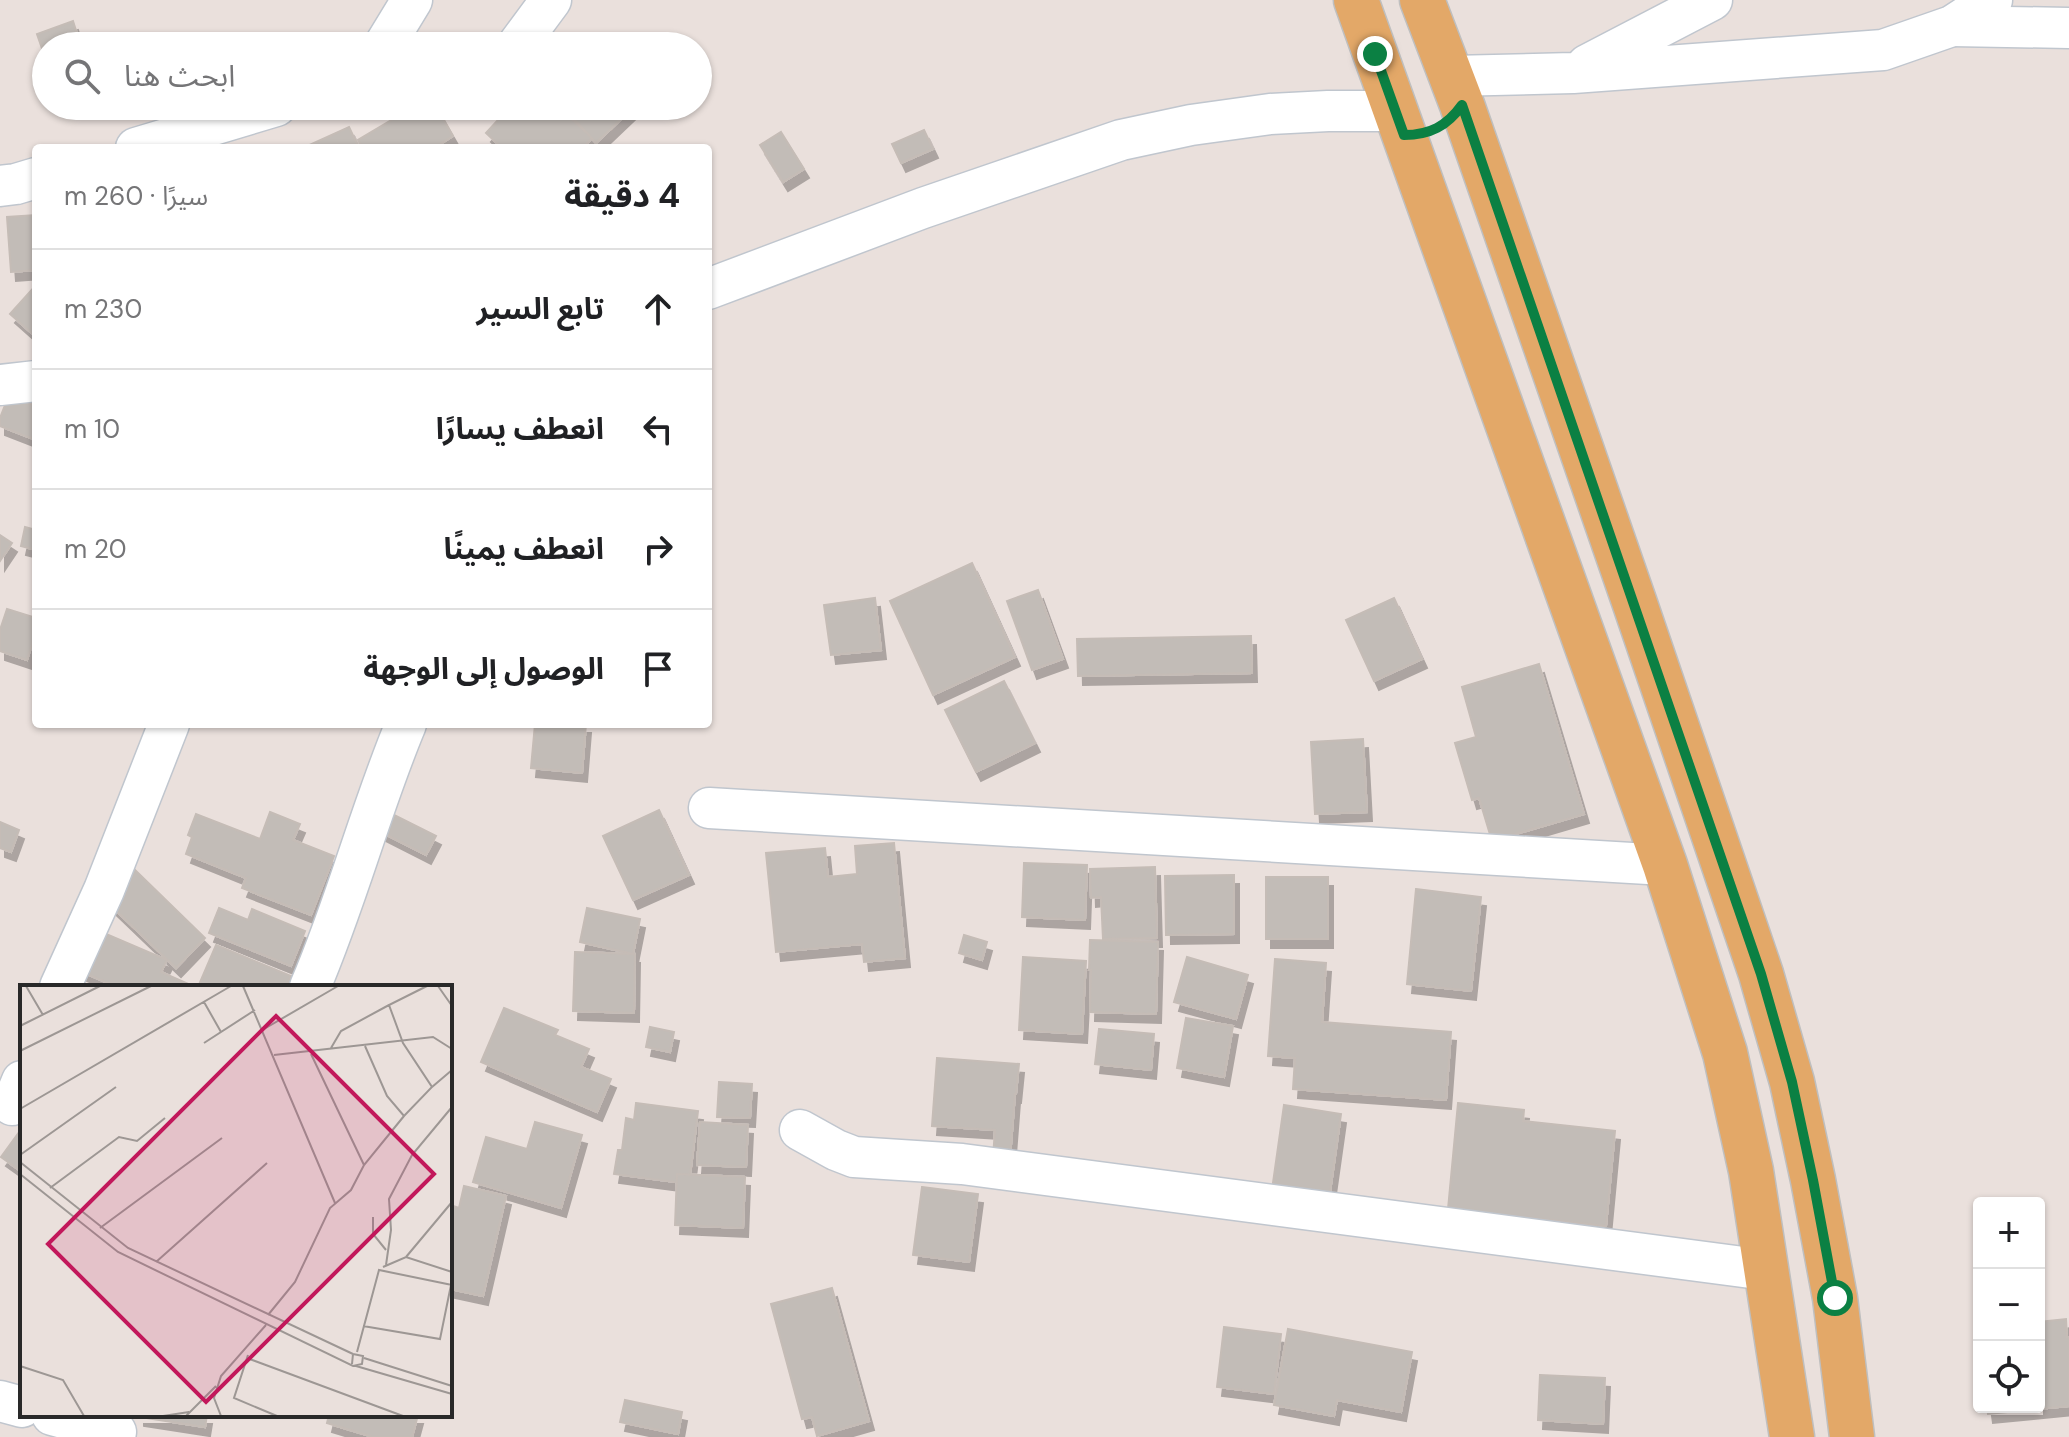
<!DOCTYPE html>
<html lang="ar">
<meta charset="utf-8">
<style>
:root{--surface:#fff;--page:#f2f2f2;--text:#202124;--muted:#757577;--line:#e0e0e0}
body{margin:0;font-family:"DM Sans","Noto Sans Arabic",sans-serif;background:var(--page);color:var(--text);direction:rtl}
.controls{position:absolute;right:24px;bottom:24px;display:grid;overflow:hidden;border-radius:8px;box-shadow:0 2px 6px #0004}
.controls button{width:72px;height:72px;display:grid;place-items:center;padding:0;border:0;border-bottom:2px solid var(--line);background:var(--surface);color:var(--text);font:40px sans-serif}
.stop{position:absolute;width:24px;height:24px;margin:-18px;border:6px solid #0b8043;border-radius:50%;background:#fff}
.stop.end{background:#0b8043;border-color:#fff;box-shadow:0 2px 8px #0008}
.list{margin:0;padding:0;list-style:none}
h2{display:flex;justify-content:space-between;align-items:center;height:104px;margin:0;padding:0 32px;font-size:34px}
h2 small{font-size:26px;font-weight:400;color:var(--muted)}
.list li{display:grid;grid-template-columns:52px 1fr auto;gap:24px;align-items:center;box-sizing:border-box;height:120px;padding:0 32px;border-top:2px solid var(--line)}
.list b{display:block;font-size:30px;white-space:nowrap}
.list em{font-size:26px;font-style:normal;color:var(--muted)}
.icon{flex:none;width:44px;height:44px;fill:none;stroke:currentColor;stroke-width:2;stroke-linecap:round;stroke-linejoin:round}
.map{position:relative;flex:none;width:2069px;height:1437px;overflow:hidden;direction:ltr}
.search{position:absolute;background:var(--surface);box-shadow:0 2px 6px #0004;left:32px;top:32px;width:680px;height:88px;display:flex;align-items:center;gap:20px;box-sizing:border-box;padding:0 28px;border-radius:44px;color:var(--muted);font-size:30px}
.panel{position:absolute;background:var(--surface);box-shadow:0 2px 6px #0004;left:32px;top:144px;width:680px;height:584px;border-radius:8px;direction:rtl}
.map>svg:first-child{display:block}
.building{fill:#c2bcb7;stroke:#c5bcb6;stroke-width:2;filter:url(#shadow)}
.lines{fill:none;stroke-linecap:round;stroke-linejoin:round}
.street-casing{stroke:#c0c6ce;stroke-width:43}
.primary-casing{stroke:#bfbfbf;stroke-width:47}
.street{stroke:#fff;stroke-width:40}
.primary{stroke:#e3a868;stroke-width:44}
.route{stroke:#0b8043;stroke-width:10}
.inset-road{fill:none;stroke:#9d9794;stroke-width:2}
.view{fill:#c2185b;fill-opacity:0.15;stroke:#c2185b;stroke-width:4}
.inset-edge{fill:none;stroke:#292929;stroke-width:4}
</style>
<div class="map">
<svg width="2069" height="1437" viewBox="0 0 2069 1437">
<defs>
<filter id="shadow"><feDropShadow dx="5" dy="9" stdDeviation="0" flood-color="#0004"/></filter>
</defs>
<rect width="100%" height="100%" fill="#eae0dc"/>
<g class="building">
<path d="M73,21L81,46H46V60L37,34Z"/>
<path d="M415,106H436L453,136L434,148H362L358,140Z"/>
<path d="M511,106H558L592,138L583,148H502L486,133Z"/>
<path d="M571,106H635L596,143L566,110Z"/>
<path d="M349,127L359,148H303Z"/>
<path d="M924,130L933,149L901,163L892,144Z"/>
<path d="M781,132L804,169L783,182L760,145Z"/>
<path d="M36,215V270L11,272L7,217Z"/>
<path d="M36,285V337L10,314Z"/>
<path d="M9,395L36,406V440L0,426V418Z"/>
<path d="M25,527L36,530V550L21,546Z"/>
<path d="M0,535L12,543L0,561Z"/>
<path d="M972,563L1015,657L933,695L890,601Z"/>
<path d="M1038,590L1063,659L1032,670L1007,601Z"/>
<path d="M875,598L881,650L831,655L824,605Z"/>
<path d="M1394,598L1422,659L1374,681L1346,620Z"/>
<path d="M7,609L36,618V632L27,660L0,651V630Z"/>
<path d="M1251,636L1252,673L1078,676L1077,639Z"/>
<path d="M1539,664L1584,814L1492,841L1479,798L1472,800L1455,743L1476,737L1462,687Z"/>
<path d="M1004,681L1035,743L976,772L945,710Z"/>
<path d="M535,724H586L582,773L531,768Z"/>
<path d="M1363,739L1367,812L1315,814L1311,742Z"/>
<path d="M659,810L689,875L633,900L603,836Z"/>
<path d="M270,812L300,824L293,840L334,856L311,915L242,888L246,878L186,854L192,837L188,835L196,814L260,839Z"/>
<path d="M388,812L436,836L426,855L379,831Z"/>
<path d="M0,822L19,830L11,852L0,848Z"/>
<path d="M894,843L905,958L864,962L862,944L776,952L766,853L825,848L828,877L857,874L855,846Z"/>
<path d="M1024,863L1087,865L1085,920L1022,917Z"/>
<path d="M1155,867L1157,938L1103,939L1101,897L1091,898L1090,869Z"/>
<path d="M134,869L205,938L176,968L104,899Z"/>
<path d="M1234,875V934L1166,935L1165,876Z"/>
<rect x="1266" y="877" width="62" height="62"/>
<path d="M1416,889L1481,897L1471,991L1407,984Z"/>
<path d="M219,908L248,920L252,909L305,931L291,966L209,933Z"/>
<path d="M587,908L640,919L633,954L580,942Z"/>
<path d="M92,928L167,960L161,972L195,987H117L75,969Z"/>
<path d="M964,935L987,942L982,960L959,953Z"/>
<path d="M1090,940L1158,942L1156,1014L1090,1012L1091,970H1089Z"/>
<path d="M216,945L291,976L286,987H198Z"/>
<path d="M575,952L635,954L634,1013L573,1011Z"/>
<path d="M1023,957L1086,961L1082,1034L1019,1030Z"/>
<path d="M1187,957L1248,975L1236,1019L1174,1002Z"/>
<path d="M1275,959L1326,963L1322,1022L1451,1032L1446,1100L1293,1089L1295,1058L1268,1056Z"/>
<path d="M504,1008L558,1030L555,1035L589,1049L581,1067L611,1079L597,1112L481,1062Z"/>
<path d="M1186,1018L1233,1026L1224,1077L1177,1068Z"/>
<path d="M650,1027L674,1032L670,1052L646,1047Z"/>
<path d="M1099,1029L1154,1034L1151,1070L1095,1064Z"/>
<path d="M937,1058L1019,1064L1016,1094H1015L1010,1158L993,1157L995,1130L932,1126Z"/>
<path d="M719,1082L752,1084L750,1118L717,1117Z"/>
<path d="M636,1103L698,1111L689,1184L614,1174L618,1150H622L626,1118L634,1120Z"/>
<path d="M1458,1103L1524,1110L1523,1121L1615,1131L1606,1226L1448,1209Z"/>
<path d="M1284,1105L1341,1114L1329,1199L1272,1190Z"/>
<path d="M535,1122L582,1135L561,1208L473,1182L486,1137L527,1149Z"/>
<path d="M700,1122L748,1125L746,1167L697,1165Z"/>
<path d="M22,1128V1172L1,1157Z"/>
<path d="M677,1174L745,1177L743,1228L675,1225Z"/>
<path d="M464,1186L506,1196L483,1296L450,1289V1205L459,1208Z"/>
<path d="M922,1187L978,1194L969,1262L913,1255Z"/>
<path d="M832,1288L869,1421L817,1436L812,1417L802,1419L771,1304Z"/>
<path d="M2066,1319L2067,1337H2069V1406L1988,1414L1987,1407H2039V1322Z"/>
<path d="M1224,1327L1281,1334L1274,1394L1217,1387Z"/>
<path d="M1288,1329L1412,1352L1401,1412L1337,1400L1334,1416L1274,1405Z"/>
<path d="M1540,1375L1605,1378L1603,1424L1538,1420Z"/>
<path d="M625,1400L682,1412L678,1434L620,1422Z"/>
<path d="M139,1415H207L205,1427L139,1417Z"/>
<path d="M329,1415H418L412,1437H373L327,1423Z"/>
</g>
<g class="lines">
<g class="street-casing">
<g id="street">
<path d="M1952,26L2069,28"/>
<path d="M384,46L412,0"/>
<path d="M517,46L551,0"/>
<path d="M1587,65L1712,0"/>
<path d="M1451,76L1573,73L1883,50L1952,26L1992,0"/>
<path d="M136,148L276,106"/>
<path d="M0,186L16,184L36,178"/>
<path d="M708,289L923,208L1121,140L1191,125L1270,114L1328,111H1396"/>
<path d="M0,385L36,381"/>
<path d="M709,808L1665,865"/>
<path d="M60,987L104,890L169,724"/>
<path d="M310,987C347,901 370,810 406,724"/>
<path d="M12,1105L22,1081"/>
<path d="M800,1130L836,1150L854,1157L962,1164L1766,1270"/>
<path d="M0,1401L22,1407"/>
<path d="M52,1415L116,1432"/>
</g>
</g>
<g class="primary-casing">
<g id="primary">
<path d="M1356,0L1665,865L1725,1053L1751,1171L1792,1437"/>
<path d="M1422,0L1462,105L1635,604L1761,974L1792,1082L1813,1180L1835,1298L1852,1437"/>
</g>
</g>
<use href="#street" class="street"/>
<use href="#primary" class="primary"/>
</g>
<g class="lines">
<path class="route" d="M1375,54L1404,135C1430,135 1447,126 1462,105L1761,974L1792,1082L1813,1180L1835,1298"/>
</g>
<g transform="translate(20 985)">
<rect width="432" height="432" fill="#eae0dc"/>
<path class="inset-road" d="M6,1L23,30M223,1L315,218M418,1L432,21M184,17L201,47M0,41L80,1M244,44L318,1M184,58L235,25M345,61L367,111L384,131L412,102L383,58L369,20L407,1M311,63L321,46L369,20M0,66L131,1M291,69L344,180M254,70L413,52L432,64M412,102L432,85M0,124L211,1M0,170L96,102M0,177L108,263L333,369M0,189L98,267L333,381L342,379L343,371L333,369L332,379M30,203L99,152L117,156L145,133M353,232V249L366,265M80,243L202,153M386,272L432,217M136,277L247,178M366,280L371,245L369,214L392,170L432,122M363,282L386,272L432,287M248,330L275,297L310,223L331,205L344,180L384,131M343,341L420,354L431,300M337,367L359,285L432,300M228,370L214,413L257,431M227,373L383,431M344,373L432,401M0,381L43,395L64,431M336,381L432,409M143,431L169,427M166,431L196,401M201,431L194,413L201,391L246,340"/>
<path class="view" d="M256,31L414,189L186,417L28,259Z"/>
<rect width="432" height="432" class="inset-edge"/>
</g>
</svg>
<div class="controls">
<button>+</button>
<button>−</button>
<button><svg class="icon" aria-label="locate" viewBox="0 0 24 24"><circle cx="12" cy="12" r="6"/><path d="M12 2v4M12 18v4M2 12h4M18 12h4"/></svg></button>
</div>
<div class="stop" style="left:1835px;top:1298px"></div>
<div class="stop end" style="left:1375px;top:54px"></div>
<div class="search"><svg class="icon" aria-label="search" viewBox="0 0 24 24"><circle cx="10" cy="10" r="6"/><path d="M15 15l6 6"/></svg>ابحث هنا</div>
<section class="panel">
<h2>4 دقيقة<small>سيرًا · 260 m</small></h2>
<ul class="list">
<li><svg class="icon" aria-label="ahead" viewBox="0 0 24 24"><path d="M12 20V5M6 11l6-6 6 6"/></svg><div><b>تابع السير</b></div><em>230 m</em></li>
<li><svg class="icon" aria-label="left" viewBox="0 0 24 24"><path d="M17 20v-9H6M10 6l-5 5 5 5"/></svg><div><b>انعطف يسارًا</b></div><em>10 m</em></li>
<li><svg class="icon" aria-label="right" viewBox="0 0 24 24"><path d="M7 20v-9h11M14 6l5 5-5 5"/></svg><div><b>انعطف يمينًا</b></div><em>20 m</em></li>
<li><svg class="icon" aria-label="arrive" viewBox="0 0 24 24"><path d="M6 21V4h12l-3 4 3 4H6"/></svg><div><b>الوصول إلى الوجهة</b></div></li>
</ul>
</section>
</div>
